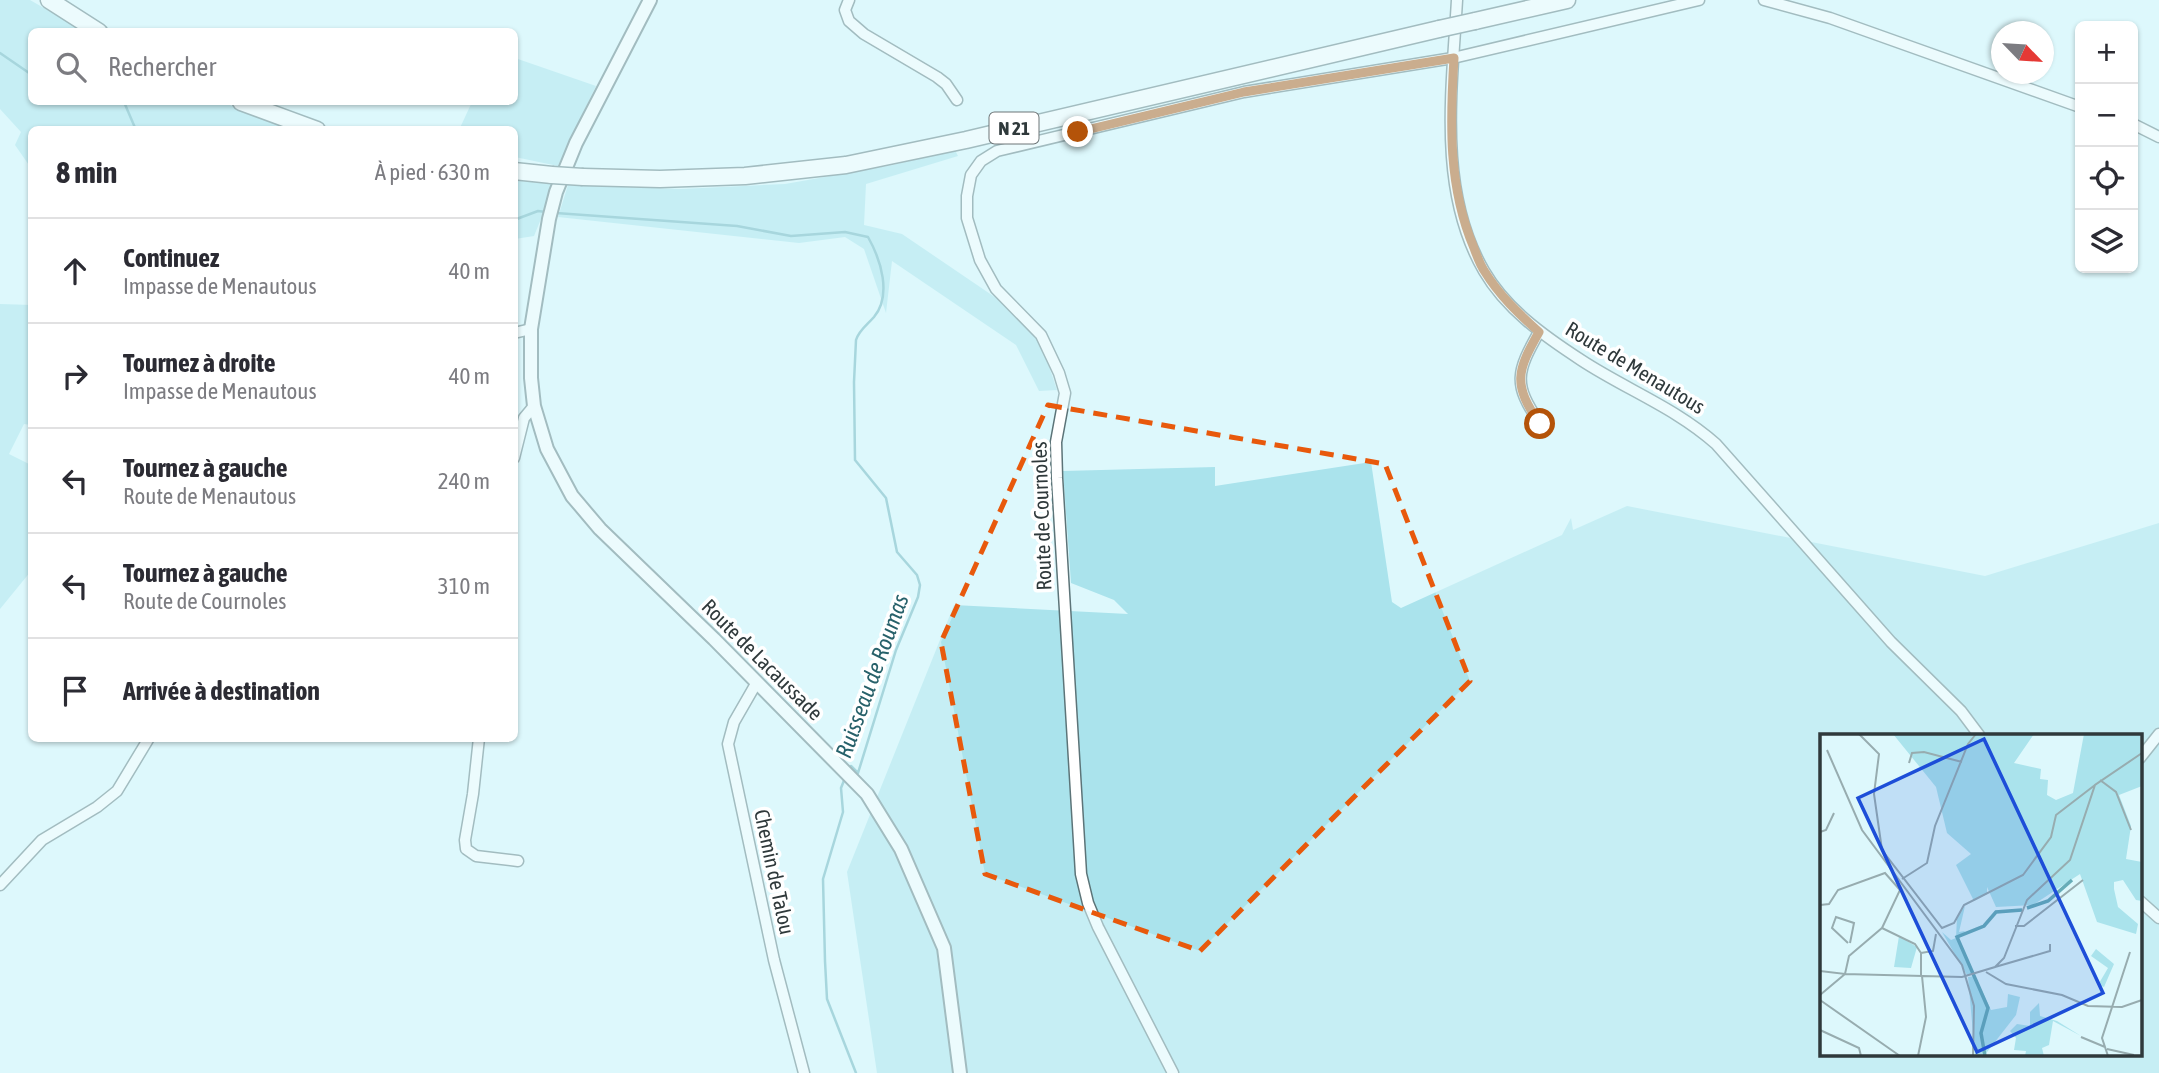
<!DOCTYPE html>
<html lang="fr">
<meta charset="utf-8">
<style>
:root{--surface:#fff;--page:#f2f2f3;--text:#2b2b33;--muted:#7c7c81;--line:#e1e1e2}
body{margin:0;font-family:"Asap Condensed",sans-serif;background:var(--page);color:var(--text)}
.controls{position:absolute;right:21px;top:21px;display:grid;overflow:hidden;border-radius:10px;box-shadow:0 2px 5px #0004}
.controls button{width:63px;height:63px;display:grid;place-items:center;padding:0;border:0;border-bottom:2px solid var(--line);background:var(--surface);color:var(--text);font:35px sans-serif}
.compass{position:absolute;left:1991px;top:21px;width:63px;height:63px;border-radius:50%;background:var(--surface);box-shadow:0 2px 5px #0004;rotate:115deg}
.stop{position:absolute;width:21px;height:21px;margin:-16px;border:5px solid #b45309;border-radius:50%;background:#fff}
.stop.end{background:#b45309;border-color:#fff;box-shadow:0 2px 7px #0008}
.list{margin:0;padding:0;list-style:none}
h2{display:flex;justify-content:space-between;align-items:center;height:91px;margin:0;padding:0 28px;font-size:30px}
h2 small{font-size:23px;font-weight:400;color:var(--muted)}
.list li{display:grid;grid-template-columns:46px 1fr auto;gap:21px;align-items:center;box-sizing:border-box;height:105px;padding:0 28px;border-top:2px solid var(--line)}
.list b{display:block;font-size:26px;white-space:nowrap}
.list p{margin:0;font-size:23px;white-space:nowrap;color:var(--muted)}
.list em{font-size:23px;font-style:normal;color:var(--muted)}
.icon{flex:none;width:38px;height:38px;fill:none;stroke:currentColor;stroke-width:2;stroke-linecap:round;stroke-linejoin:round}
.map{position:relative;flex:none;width:2159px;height:1073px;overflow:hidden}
.search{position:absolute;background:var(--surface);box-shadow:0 2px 5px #0004;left:28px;top:28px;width:490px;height:77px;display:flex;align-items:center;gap:18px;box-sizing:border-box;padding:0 24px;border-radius:10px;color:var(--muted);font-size:26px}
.panel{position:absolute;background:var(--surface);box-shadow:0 2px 5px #0004;left:28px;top:126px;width:490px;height:616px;border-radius:10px}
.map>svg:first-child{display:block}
.green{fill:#aae3ec;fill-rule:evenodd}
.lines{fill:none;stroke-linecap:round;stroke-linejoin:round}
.stream{stroke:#67adb8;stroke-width:2.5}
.minor-casing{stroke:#5c7478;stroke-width:13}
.tertiary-casing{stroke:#5c7478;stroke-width:16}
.primary-casing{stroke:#5c7478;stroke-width:19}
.minor{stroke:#fff;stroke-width:10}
.tertiary{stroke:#fff;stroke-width:12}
.primary{stroke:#fff;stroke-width:16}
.primary-bridge-casing{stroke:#5c7478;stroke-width:19;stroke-linecap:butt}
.primary-bridge{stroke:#fff;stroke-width:16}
.route{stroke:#b45309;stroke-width:9}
.marked{fill:none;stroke:#e8590c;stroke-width:5;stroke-dasharray:14 9;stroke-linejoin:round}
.labels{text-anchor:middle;stroke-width:7;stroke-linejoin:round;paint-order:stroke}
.shield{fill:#fff;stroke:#6d7476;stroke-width:2}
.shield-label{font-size:19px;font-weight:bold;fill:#2f393b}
.street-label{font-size:21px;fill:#2f393b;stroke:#fff}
.water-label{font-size:23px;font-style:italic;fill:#27616a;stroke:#fff}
.inset-river{fill:none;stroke:#67adb8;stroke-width:3.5}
.inset-road{fill:none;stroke:#97acaf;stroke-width:2}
.view{fill:#1d4ed8;fill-opacity:0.15;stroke:#1d4ed8;stroke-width:3.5}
.inset-edge{fill:none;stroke:#2f393b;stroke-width:3.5}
</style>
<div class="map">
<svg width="2159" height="1073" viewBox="0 0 2159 1073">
<rect width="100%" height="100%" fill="#ddf8fc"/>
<g class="green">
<path d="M0,0H30L84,31L32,32V102H222L293,129L32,130L31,168L15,145L21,132L0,109Z"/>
<path d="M515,58L596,86L558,166L515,157L514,130H459L472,102H514Z"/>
<path d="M955,150L958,156L866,184L864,225L902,234L1005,304L1040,339L1057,390L1039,391L1016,345L892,261L886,313L864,249L845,237L799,243L558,217L568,185L681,189L785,184L893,165Z"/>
<path d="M514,179L556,182L534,236L515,239Z"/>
<path d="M0,304L32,305L31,425L24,424L9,454L31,465V571L0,609Z"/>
<path d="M1371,462L1392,602L1401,608L1562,535L1571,518L1573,530L1627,506L1985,576L2159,523V1073H877L847,872L954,605L1128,614L1114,600L1071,583L1063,471L1215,467V486ZM1821,735H2140V1054H1821Z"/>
</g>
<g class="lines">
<g class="stream">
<path d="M0,53L32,75"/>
<path d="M124,102L136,130"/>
<path d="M556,213L737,226L791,236L845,232L868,237C881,260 892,295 874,317C867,325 859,330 856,340L854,382L855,460L886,498L897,552L917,575L920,585L918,597L896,650L858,773L851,766L850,769"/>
<path d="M514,220L538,211L546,212"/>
<path d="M845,778L841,788L843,812L823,879L825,961L827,999L856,1073"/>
</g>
<g class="minor-casing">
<g id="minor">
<path d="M849,0L845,10L849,21L864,34L937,77L946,84L957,100"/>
<path d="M1457,0C1452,89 1437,190 1484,271C1506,309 1544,336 1581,360C1625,389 1676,408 1716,444L1891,642L1961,711L1979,735"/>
<path d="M1764,0L1830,18L2080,107"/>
<path d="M2133,124L2159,137"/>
<path d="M1539,332C1517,371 1512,384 1540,423"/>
<path d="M514,333L531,329"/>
<path d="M514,458L524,418L534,406"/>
<path d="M757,682L734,722L728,744L774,960L804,1073"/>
<path d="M479,738L473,794L465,840L466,849L476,856L518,861"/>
<path d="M2140,758L2159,734"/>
<path d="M0,885L42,840L97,807L117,791L149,738"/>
<path d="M2140,901L2159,918"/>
<path d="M1173,1073L1098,927L1088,903L1081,874L1057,478L1056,442L1065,393L1059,373L1041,335L996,289L980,260L967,218V196L971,175L981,161L997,151L1244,92L1453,58L1699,0"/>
</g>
</g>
<g class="tertiary-casing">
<path id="tertiary" d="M650,0L576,143L556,192L549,219L531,329V378L534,406L547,449L572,496L600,529L714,639L867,794L901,849L944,948L960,1073"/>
</g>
<g class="primary-casing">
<g id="primary">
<path d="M49,0L99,32"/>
<path d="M1475,21L1567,0"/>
<path d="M241,102L317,130"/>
<path d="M514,171L552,175"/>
<path d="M583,177L660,179L745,176L846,165L966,140L1439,29"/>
</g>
</g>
<use href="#minor" class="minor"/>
<use href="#tertiary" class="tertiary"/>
<use href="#primary" class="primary"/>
<g class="primary-bridge-casing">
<g id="primary-bridge">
<path d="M1439,29L1475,21"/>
<path d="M552,175L583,177"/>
</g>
</g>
<use href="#primary-bridge" class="primary-bridge"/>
</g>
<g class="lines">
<path class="route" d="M1078,132L1244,92L1454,58C1450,122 1448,187 1474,248C1477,256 1480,265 1485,272C1499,295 1519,314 1539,332C1517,371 1512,384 1540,424"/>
</g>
<path d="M0 0H2159V1073H0ZM1048,405L1385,464L1470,681L1200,951L985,874L941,642Z" fill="#ddf8fc" fill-opacity=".55" fill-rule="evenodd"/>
<path class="marked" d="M1048,405L1385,464L1470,681L1200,951L985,874L941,642Z"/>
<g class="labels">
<rect class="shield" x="989.5" y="112.5" width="49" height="31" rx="5"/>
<g class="shield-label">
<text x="1014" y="135">N 21</text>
</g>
<g class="street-label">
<text transform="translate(1635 368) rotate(31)" y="7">Route de Menautous</text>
<text transform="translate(1042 516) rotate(-92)" y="7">Route de Cournoles</text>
<text transform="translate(762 660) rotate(45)" y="7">Route de Lacaussade</text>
<text transform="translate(774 872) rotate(78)" y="7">Chemin de Talou</text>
</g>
<g class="water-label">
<text transform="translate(872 676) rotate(-70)" y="8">Ruisseau de Roumas</text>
</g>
</g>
<g transform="translate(1820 734)">
<rect width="322" height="322" fill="#ddf8fc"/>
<path d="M73,0H214L194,29L221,35L220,45L228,46L227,61L236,66L253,59L264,0H320L322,52L299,61L311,92L306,125L322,128V167L316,166L303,146L294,148V155L298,173L318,190L316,200L277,188L260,140L213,171L176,173L167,153V160L154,167L136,131L151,120L127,99L116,53ZM145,172L139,198L145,197L138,206L152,241H147L122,198L131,206L136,204L137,183ZM79,202L97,213L91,234L74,233ZM276,215L294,230L284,253L278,251L288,234L271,222ZM155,242L171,276L187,273L188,260L200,263L196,281L164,322H155L148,243ZM219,269L220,282L237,287L261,302L233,287L229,311L222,314L224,322H205L206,317L194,316L196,304L190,297L197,290L210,292V278Z" fill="#aae3ec"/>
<path class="inset-river" d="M207,174L228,167L252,146M165,322L161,299L168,274L137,203L164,192L176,178L202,176"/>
<path class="inset-road" d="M39,0L59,20L54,60L62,116L122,194L134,189L144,171L203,141L231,103L236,81L275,51M7,16L42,96L142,231L154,272L153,322M89,29L92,19L104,18L142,28M280,46L296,58L311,96M0,98L6,96L14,79M82,145L107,129L115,92L148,10L156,0M0,171L9,170L18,156L65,139L80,156L62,194M195,192H204L263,146M28,209L12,194L16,183L34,189L30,209M101,219L113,217L116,200M175,233L230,217V210M0,237L25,240L29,222L62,194L95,210L101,219M166,238L186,250L242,261L268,272L302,273L322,266M101,242V219M0,261L25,240L142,243L175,233L184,224L207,166L250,126L275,51L322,19M0,266L80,322M0,296L39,314L41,322M261,303L285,313M287,315L314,321M98,322L106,283L102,242M288,322L282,304L310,218"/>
<path class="view" d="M164,5L283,259L157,318L38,64Z"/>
<rect width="322" height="322" class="inset-edge"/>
</g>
</svg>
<div class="controls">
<button>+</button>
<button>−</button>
<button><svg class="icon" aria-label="locate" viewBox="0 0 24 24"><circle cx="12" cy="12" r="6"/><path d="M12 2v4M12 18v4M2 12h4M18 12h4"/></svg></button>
<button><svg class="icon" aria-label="layers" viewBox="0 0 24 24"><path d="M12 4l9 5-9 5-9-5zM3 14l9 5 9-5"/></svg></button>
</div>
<svg class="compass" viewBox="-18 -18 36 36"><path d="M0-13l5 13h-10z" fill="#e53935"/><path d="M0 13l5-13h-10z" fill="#7c7c81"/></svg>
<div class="stop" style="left:1540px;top:424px"></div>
<div class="stop end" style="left:1078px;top:132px"></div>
<div class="search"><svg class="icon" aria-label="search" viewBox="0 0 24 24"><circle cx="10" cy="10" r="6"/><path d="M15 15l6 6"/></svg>Rechercher</div>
<section class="panel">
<h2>8 min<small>À pied · 630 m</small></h2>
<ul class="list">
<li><svg class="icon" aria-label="ahead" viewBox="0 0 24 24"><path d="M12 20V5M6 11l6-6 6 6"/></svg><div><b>Continuez</b><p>Impasse de Menautous</p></div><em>40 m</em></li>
<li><svg class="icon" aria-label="right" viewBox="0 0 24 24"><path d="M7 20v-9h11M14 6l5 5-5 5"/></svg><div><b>Tournez à droite</b><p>Impasse de Menautous</p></div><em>40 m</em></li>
<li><svg class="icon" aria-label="left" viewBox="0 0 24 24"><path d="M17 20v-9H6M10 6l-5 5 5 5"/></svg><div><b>Tournez à gauche</b><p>Route de Menautous</p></div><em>240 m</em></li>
<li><svg class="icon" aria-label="left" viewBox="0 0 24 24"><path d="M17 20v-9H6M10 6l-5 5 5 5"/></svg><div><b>Tournez à gauche</b><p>Route de Cournoles</p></div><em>310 m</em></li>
<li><svg class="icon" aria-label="arrive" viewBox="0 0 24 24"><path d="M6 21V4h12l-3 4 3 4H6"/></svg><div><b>Arrivée à destination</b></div></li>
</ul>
</section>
</div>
